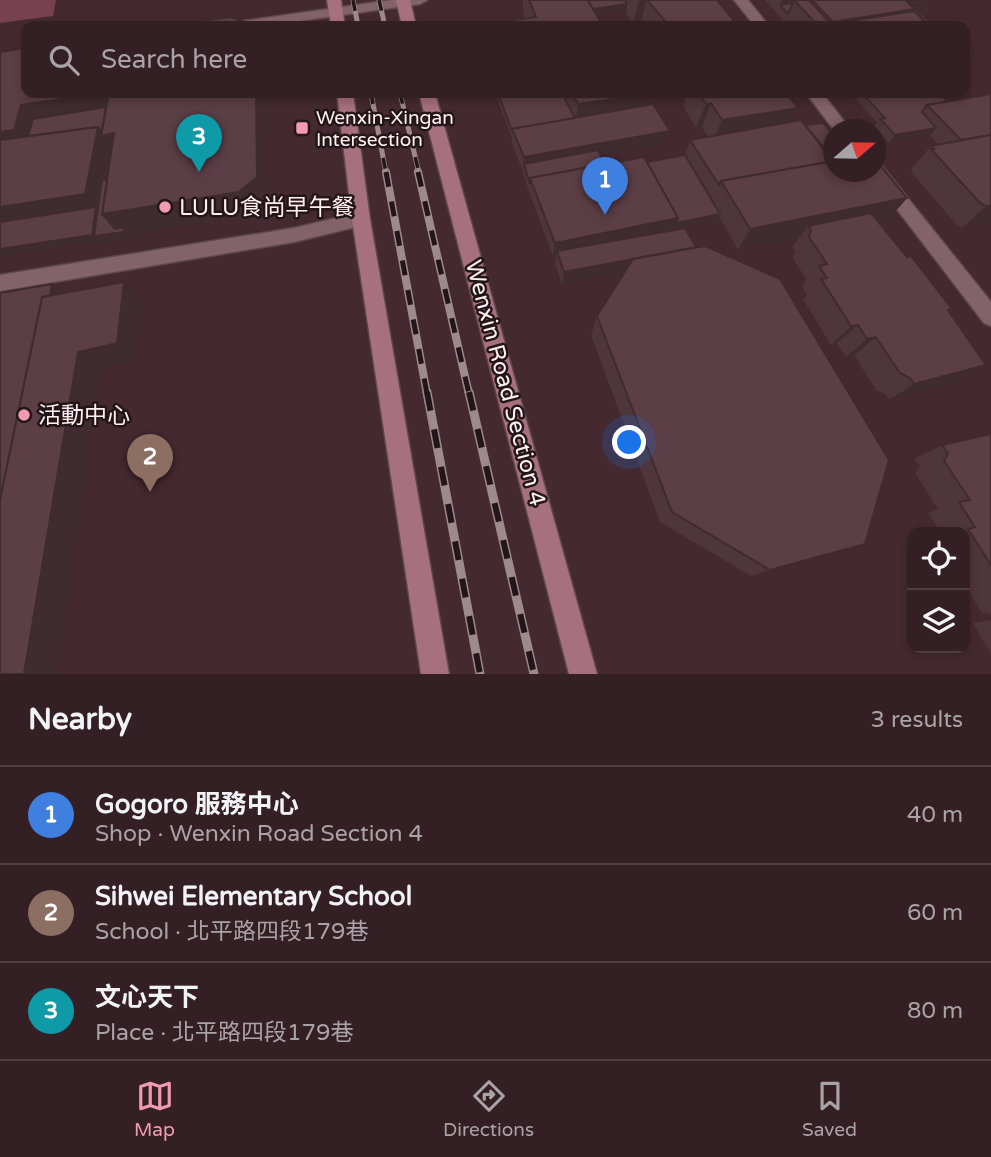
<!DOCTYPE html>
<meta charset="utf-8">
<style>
:root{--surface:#341f25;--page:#3c272d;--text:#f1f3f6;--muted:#a9a2a7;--line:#4e3d42;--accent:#f19ab1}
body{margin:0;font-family:"Varela Round","Noto Sans TC",sans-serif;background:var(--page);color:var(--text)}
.controls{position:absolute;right:21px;bottom:21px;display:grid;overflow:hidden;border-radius:14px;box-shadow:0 4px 10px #0003}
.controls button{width:63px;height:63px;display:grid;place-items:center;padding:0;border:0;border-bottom:2px solid var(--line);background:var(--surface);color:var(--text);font:35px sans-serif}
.compass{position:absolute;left:823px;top:119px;width:63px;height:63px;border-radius:50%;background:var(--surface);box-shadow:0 4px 10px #0003;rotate:70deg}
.you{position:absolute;left:630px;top:443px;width:24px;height:24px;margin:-18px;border:5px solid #fff;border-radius:50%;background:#1a73e8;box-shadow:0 0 0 10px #1a73e833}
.badge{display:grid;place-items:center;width:46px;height:46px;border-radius:50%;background:var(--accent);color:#fff;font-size:23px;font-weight:700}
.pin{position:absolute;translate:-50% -58px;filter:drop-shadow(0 2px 4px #0008)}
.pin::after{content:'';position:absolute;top:37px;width:24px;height:21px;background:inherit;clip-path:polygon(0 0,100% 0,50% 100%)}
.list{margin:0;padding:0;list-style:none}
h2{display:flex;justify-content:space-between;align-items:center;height:91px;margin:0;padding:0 28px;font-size:30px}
h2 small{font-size:23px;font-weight:400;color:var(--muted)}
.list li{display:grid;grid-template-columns:46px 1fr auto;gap:21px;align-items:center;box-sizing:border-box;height:98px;padding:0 28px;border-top:2px solid var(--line)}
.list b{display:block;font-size:26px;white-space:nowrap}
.list p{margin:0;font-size:23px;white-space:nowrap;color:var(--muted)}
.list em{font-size:23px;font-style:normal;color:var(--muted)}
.icon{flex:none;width:38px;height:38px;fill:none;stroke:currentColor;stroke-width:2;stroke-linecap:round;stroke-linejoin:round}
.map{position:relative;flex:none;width:991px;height:674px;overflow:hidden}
.search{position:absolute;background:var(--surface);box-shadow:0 4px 10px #0003;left:21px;right:21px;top:21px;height:77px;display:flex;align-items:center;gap:18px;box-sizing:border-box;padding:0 24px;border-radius:14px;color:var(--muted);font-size:26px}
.sheet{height:385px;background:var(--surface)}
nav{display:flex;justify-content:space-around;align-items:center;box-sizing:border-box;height:98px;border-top:2px solid var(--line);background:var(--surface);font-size:19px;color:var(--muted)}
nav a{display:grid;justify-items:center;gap:4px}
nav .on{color:var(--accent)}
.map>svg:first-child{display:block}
.green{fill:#774150}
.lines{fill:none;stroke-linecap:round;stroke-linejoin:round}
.street-casing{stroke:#5d464d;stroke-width:3}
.secondary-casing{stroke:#5d464d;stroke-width:3}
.street{fill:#83636a;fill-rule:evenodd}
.secondary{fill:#a7707e;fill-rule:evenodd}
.rail-far2-casing{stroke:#9e898e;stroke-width:5}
.rail-far1-casing{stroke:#9e898e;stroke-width:8}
.rail-casing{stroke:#9e898e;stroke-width:9}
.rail-far2{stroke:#23161a;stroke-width:3.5;stroke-dasharray:11;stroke-linecap:butt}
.rail-far1{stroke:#23161a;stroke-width:5;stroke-dasharray:15;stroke-linecap:butt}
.rail{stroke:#23161a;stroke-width:6;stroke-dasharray:19;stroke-linecap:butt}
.wall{fill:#4f353c;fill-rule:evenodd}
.shaded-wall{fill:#402b31}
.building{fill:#5c3e46;stroke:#402b31;stroke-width:2}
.poi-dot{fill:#f19ab1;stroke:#23161a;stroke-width:2.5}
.labels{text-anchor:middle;stroke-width:5;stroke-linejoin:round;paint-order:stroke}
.far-poi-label{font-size:19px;fill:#feeff2;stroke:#23161a;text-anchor:start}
.poi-label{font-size:23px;fill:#feeff2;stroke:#23161a;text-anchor:start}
.street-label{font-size:23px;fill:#feeff2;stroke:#23161a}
</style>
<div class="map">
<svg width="991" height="674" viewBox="0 0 991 674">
<rect width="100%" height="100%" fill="#452931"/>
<path class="green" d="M0,0H56L53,16L0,23Z"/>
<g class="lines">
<g class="street-casing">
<g id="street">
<path d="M391,0H427L420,4L264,26H229L236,22Z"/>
<path d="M734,0H748L769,26H755Z"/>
<path d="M806,93H822L851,130H834Z"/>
<path d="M876,164L882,166L991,302V326L984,323L870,174L868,172H876Z"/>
<path d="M361,212L368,214L370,219L368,224L294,242L0,291V275L294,228Z"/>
</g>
</g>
<g class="secondary-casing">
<g id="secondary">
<path d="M327,0H341L345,26H331Z"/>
<path d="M396,0H410L416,26H402Z"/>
<path d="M337,93H353L370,219L449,674H421L352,219Z"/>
<path d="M419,93H435L597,674H569Z"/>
</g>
</g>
<use href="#street" class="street"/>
<use href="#secondary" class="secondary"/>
<g class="rail-far2-casing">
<g id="rail-far2">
<path d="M353,0L358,26"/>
<path d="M379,0L385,26"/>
<path d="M371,93L386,173"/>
<path d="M400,93L419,173"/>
</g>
</g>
<g class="rail-far1-casing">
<g id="rail-far1">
<path d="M386,172L427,394"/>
<path d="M418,172L469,394"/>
</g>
</g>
<g class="rail-casing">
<g id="rail">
<path d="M427,392L480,674"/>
<path d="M469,392L534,674"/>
</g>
</g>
<use href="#rail-far2" class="rail-far2"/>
<use href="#rail-far1" class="rail-far1"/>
<use href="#rail" class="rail"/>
</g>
<g class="wall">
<path d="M523,0H717L738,26H643L641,24L633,25L626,12L525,19L523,12Z"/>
<path d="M765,0H937L909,4L935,26H788Z"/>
<path d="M495,93H641L642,95L639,107L670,131L665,145L601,157L605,164L647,162L685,155L690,140L708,137L702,127L696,128L683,106L686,97L684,94L685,93H786L798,108L790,122L834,172L907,198L888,220L878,222L907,257L952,309L949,312L958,382L889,400L886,394L876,390L854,355L846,357L837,343L831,345L803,299L807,295L802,286L807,280L793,259L795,252L792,247L799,238L738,250L719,216L716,221L686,228L865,544L751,576L660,522L591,335L597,316L624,272L562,284L555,264L556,255L553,256L529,192L523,172L512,143V139ZM689,161L713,199L712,201Z"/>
<path d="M845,93H939L948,102L991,94V222L962,228L957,225L911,172L913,170L911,169L931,146L938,144L930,135L889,143L874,127L877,123L852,95L847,96Z"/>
<path d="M991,434V615L989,613H982L965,585V532H941L928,513L938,509L915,473L920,466L914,459L942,445Z"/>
<path d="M991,620V654L973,623Z"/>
</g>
<g class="shaded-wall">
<path d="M129,0H154L130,3Z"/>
<path d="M639,0H646L641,24L633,25Z"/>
<path d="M782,0H807H794L789,11L780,5Z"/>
<path d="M906,0H937L903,4Z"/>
<path d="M627,4L626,12L582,18L583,10Z"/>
<path d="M915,9L904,26L831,24L833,22Z"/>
<path d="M974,54L967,63H965V56Z"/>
<path d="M102,93H265L269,200L251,215L131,235L130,239L101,244L99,241L0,258V132L21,105Z"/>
<path d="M642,95L636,119L576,120L578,104Z"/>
<path d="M711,103L702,127L696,128L706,104Z"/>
<path d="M798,108L784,132L712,144L722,120Z"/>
<path d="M936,128L930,136L889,143L895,135Z"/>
<path d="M670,131L665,145L526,171L524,164L523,172L524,157Z"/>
<path d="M907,198L888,220L809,236L811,230L808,226L799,238L738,250L750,229Z"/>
<path d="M991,205V222L962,228L986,206Z"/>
<path d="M720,214L716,221L673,231L676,223Z"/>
<path d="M678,218L673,231L557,251L556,255L553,256L555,243Z"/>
<path d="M696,247L690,260L562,284L564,272Z"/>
<path d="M124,282L143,302L138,361L101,369L58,674H24L78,352Z"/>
<path d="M52,284L73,302L49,298Z"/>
<path d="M858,325L837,343L831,345L851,326Z"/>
<path d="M876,337L854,355L846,357L867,339Z"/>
<path d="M986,365L958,382L889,400L914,384Z"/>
<path d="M865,544L840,552L751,576L770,570Z"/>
</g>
<g class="building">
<path d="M529,0H588L603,26H480V25L536,17Z"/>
<path d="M588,0H625L627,4L593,9Z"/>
<path d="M647,0H717L738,26H668L666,22Z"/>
<path d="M794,0H809L831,24L818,26Z"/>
<path d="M812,0H905L915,9L833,22Z"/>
<path d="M793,3L788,14L780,5Z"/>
<path d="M910,4L935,26H930L914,11L915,9Z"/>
<path d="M914,11L930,26H834L831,24Z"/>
<path d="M231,17L255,26H165Z"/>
<path d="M26,48V93H102L21,105L14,130L0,132V52Z"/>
<path d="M965,48H966L974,54L965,56Z"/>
<path d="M109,93H256L257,177L239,192L102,214L114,133L101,136Z"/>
<path d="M498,93H562L575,118L512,129V131Z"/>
<path d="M572,93H641L642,95L578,104Z"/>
<path d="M698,93H786L798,108L722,120L711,103L706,104Z"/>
<path d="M862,93H939L948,102L927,105L922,112L936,128L895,135L880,119L885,118Z"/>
<path d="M991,94V135L961,140L927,105Z"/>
<path d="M653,104L670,131L524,157L512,129Z"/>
<path d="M106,107L102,129L100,130L98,127L28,136L33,119Z"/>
<path d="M801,120L833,161L721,181L719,185L690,140Z"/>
<path d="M823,123L834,135V161L805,125Z"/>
<path d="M98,127L85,194L0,207V140Z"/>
<path d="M991,135V205L986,206L980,203L931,149H934L931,146Z"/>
<path d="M598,150L605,164L530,178V184L524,164Z"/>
<path d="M685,155L720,214L676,223L678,218L647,162Z"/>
<path d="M644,157L678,218L555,243L530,178Z"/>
<path d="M876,160L907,198L750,229L721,181L834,161V172H876Z"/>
<path d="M102,180H107L102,214L115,229L125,227L124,232L94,236Z"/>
<path d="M96,207L92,235L0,249V222Z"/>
<path d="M871,213L907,257L911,256L952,309L948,310L986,365L914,384L910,378L900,373L876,337L867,339L858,325L851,326L821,279L827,278L819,266L827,264L809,237L811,230L808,226Z"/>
<path d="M685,228L696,247L564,272L557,251Z"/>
<path d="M705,246L780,279L889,460L865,544L770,570L672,512L597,316L633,259Z"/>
<path d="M124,282L117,343L78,352L24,674H0V499L42,297Z"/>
<path d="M52,284L50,295L42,297L0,499V293Z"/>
<path d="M991,434V565L968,529L975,527L959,502L970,500L944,461L948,453L942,445Z"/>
</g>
<g class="poi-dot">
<rect x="295" y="121" width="14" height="14" rx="3.5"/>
<circle cx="165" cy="207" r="7"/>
<circle cx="24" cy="415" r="7"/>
</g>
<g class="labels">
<g class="far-poi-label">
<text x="316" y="124">Wenxin-Xingan<tspan x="316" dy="22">Intersection</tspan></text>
</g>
<g class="poi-label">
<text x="179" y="215">LULU食尚早午餐</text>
<text x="38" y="423">活動中心</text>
</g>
<g class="street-label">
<text transform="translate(506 383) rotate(75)" y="8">Wenxin Road Section 4</text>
</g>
</g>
</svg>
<div class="controls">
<button><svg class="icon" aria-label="locate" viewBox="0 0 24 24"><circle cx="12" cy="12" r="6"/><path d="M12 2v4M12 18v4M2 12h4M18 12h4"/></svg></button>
<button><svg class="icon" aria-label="layers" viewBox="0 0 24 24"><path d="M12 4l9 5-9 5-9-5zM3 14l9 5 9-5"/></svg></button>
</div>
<svg class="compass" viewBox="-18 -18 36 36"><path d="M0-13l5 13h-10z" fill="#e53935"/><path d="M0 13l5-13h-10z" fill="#a9a2a7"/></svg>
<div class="you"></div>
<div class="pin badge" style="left:605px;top:215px;background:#3f7fe0">1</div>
<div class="pin badge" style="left:150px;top:492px;background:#8d6e63">2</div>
<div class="pin badge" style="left:199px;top:172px;background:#0f9aa8">3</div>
<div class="search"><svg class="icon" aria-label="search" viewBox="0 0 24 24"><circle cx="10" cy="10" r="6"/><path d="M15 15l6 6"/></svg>Search here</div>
</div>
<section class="sheet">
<h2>Nearby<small>3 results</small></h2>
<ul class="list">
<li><span class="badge" style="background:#3f7fe0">1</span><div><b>Gogoro 服務中心</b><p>Shop · Wenxin Road Section 4</p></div><em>40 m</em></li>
<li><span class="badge" style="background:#8d6e63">2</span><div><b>Sihwei Elementary School</b><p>School · 北平路四段179巷</p></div><em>60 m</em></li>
<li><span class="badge" style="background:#0f9aa8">3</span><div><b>文心天下</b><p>Place · 北平路四段179巷</p></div><em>80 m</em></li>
</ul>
</section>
<nav>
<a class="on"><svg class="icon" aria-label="map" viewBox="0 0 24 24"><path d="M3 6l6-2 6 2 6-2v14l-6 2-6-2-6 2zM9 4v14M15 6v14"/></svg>Map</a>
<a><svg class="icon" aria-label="directions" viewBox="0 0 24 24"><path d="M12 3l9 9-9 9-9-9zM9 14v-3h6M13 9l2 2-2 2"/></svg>Directions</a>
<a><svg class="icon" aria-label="saved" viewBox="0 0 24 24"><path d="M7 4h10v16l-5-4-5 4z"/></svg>Saved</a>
</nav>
